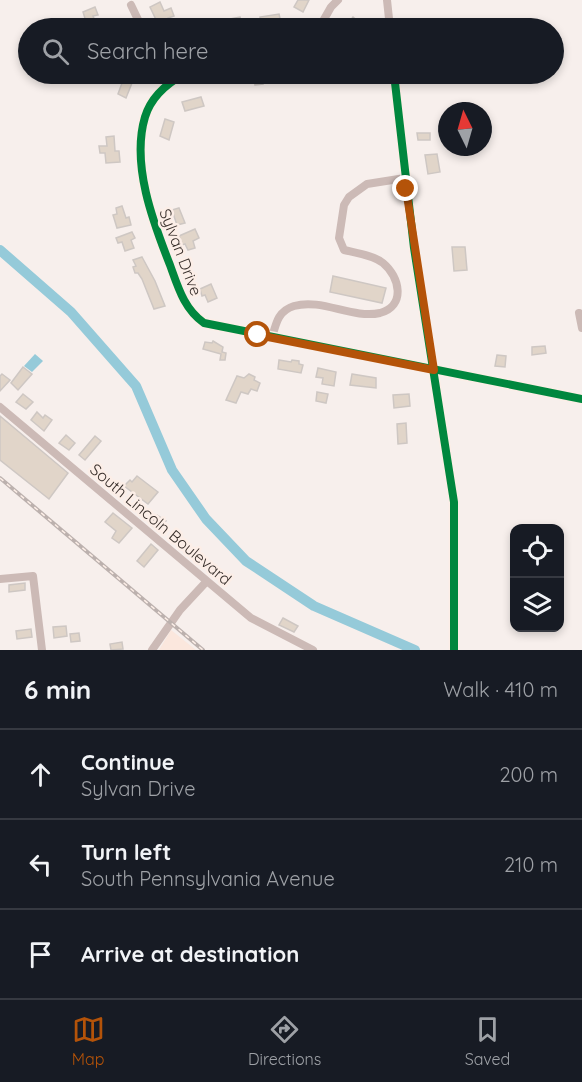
<!DOCTYPE html>
<meta charset="utf-8">
<style>
:root{--surface:#171b24;--page:#20242c;--text:#f1f3f6;--muted:#9ea1a6;--line:#363941;--accent:#b45309}
body{margin:0;font-family:Quicksand,sans-serif;background:var(--page);color:var(--text)}
.controls{position:absolute;right:18px;bottom:18px;display:grid;overflow:hidden;border-radius:12px;box-shadow:0 3px 9px #0003}
.controls button{width:54px;height:54px;display:grid;place-items:center;padding:0;border:0;border-bottom:2px solid var(--line);background:var(--surface);color:var(--text);font:30px sans-serif}
.compass{position:absolute;left:438px;top:102px;width:54px;height:54px;border-radius:50%;background:var(--surface);box-shadow:0 3px 9px #0003;rotate:355deg}
.stop{position:absolute;width:18px;height:18px;margin:-14px;border:4px solid #b45309;border-radius:50%;background:#fff}
.stop.end{background:#b45309;border-color:#fff;box-shadow:0 2px 6px #0008}
.list{margin:0;padding:0;list-style:none}
h2{display:flex;justify-content:space-between;align-items:center;height:78px;margin:0;padding:0 24px;font-size:26px}
h2 small{font-size:20px;font-weight:400;color:var(--muted)}
.list li{display:grid;grid-template-columns:39px 1fr auto;gap:18px;align-items:center;box-sizing:border-box;height:90px;padding:0 24px;border-top:2px solid var(--line)}
.list b{display:block;font-size:22px;white-space:nowrap}
.list p{margin:0;font-size:20px;white-space:nowrap;color:var(--muted)}
.list em{font-size:20px;font-style:normal;color:var(--muted)}
.icon{flex:none;width:33px;height:33px;fill:none;stroke:currentColor;stroke-width:2;stroke-linecap:round;stroke-linejoin:round}
.map{position:relative;flex:none;width:582px;height:650px;overflow:hidden}
.search{position:absolute;background:var(--surface);box-shadow:0 3px 9px #0003;left:18px;right:18px;top:18px;height:66px;display:flex;align-items:center;gap:15px;box-sizing:border-box;padding:0 21px;border-radius:33px;color:var(--muted);font-size:22px}
.sheet{height:348px;background:var(--surface)}
nav{display:flex;justify-content:space-around;align-items:center;box-sizing:border-box;height:84px;border-top:2px solid var(--line);background:var(--surface);font-size:16px;color:var(--muted)}
nav a{display:grid;justify-items:center;gap:3px}
nav .on{color:var(--accent)}
.map>svg:first-child{display:block}
.built{fill:#fbe7dd}
.water{fill:#95cad9}
.lines{fill:none;stroke-linecap:round;stroke-linejoin:round}
.river{stroke:#95cad9;stroke-width:10}
.building{fill:#e1d5c9;stroke:#cec7c3;stroke-width:1.5}
.minor{stroke:#ccbab6;stroke-width:8}
.rail-casing{stroke:#bcb1ae;stroke-width:4}
.rail{stroke:#fceee7;stroke-width:1.5;stroke-dasharray:4.5;stroke-linecap:butt}
.cycleway-casing{stroke:#fceee7;stroke-width:11}
.cycleway{stroke:#00873e;stroke-width:8}
.route{stroke:#b45309;stroke-width:8}
.labels{text-anchor:middle;stroke-width:5;stroke-linejoin:round;paint-order:stroke}
.street-label{font-size:16px;fill:#382f2b;stroke:#fceee7}
</style>
<div class="map">
<svg width="582" height="650" viewBox="0 0 582 650">
<rect width="100%" height="100%" fill="#f7efec"/>
<path class="built" d="M171,630L196,650H159Z"/>
<path class="water" d="M35,354L43,361L32,372L24,366Z"/>
<g class="lines">
<path class="river" d="M0,250L71,312L136,386L172,470L206,519L246,561L314,606L415,650"/>
</g>
<g class="building">
<path d="M298,0H309L303,12L294,7Z"/>
<path d="M160,2L164,11L171,8L174,16L168,18L170,24L160,28L150,7Z"/>
<path d="M95,7L98,15L93,16L97,26L88,28L83,12Z"/>
<path d="M279,14L281,23L262,27L260,17Z"/>
<path d="M240,17L243,28H215L213,22Z"/>
<path d="M353,17L360,23L370,28H344Z"/>
<path d="M253,74H261L263,84L255,85Z"/>
<path d="M125,75L134,78L126,98L118,94Z"/>
<path d="M201,97L204,106L185,111L182,102Z"/>
<path d="M165,119L174,122L169,140L160,136Z"/>
<path d="M417,133H430V140H418Z"/>
<path d="M114,136L115,151H119L120,162L106,163L105,153H100L99,146H107L106,137Z"/>
<path d="M437,154L440,172L428,174L425,155Z"/>
<path d="M122,206L126,218L129,217L131,225L117,228L113,215L117,214L116,208Z"/>
<path d="M179,208L185,223L177,225L172,210Z"/>
<path d="M195,229L199,238L193,241L195,248L188,250L185,244L182,245L179,236Z"/>
<path d="M132,232L135,238L131,240L134,248L125,251L122,242L118,243L116,238Z"/>
<path d="M452,247H465L467,270L454,271Z"/>
<path d="M142,257L155,281L165,306L154,309L142,279L138,273H135L133,267L136,266L133,260Z"/>
<path d="M333,276L386,288L382,303L330,292Z"/>
<path d="M211,284L217,298L208,302L205,295L202,296L200,289Z"/>
<path d="M213,341L223,347L222,352L226,353L225,360H220L221,354L203,349L205,342L212,343Z"/>
<path d="M545,346L546,353L532,355V347Z"/>
<path d="M497,355L506,356L505,367L495,366Z"/>
<path d="M279,360L291,362L292,360L299,361V364L303,365L301,373L278,369Z"/>
<path d="M23,367L32,374L18,390L11,383Z"/>
<path d="M318,368L336,372L334,386L322,384L323,378L316,377Z"/>
<path d="M2,374L10,380L0,391V376Z"/>
<path d="M249,374L255,377L254,380L260,383L257,391L251,389L248,394L241,392L236,403L226,400L237,376L244,378Z"/>
<path d="M352,374L376,378V388L350,385Z"/>
<path d="M317,392L328,394L326,403L316,401Z"/>
<path d="M23,394L33,402L26,409L16,402Z"/>
<path d="M409,394L410,406L394,408L393,395Z"/>
<path d="M37,412L43,418L45,415L52,420L44,431L31,420Z"/>
<path d="M0,416L68,473L49,499L0,460Z"/>
<path d="M406,423L407,443L398,444L397,424Z"/>
<path d="M66,435L75,443L69,450L59,443Z"/>
<path d="M95,436L101,441L85,460L79,455Z"/>
<path d="M137,476L158,492L148,504L124,486L130,480L132,482Z"/>
<path d="M113,513L132,528L119,543L112,538L116,531L105,522Z"/>
<path d="M157,515L166,521L158,530L150,524Z"/>
<path d="M151,544L158,550L144,567L137,561Z"/>
<path d="M25,583V590L9,592V585Z"/>
<path d="M283,618L298,626L294,632L279,625Z"/>
<path d="M66,626L67,636L54,638L53,627Z"/>
<path d="M31,629L32,637L17,639L16,631Z"/>
<path d="M79,633L80,641L71,642L70,634Z"/>
<path d="M122,642L123,649L111,650L110,644Z"/>
</g>
<g class="lines">
<g class="minor">
<path d="M387,0L390,28"/>
<path d="M131,5L142,28"/>
<path d="M319,28L331,7L338,0"/>
<path d="M161,74L166,84"/>
<path d="M184,74C166,84 151,97 145,117C131,164 153,222 170,265C178,287 184,309 204,323L582,399"/>
<path d="M394,74L414,248L454,502V650"/>
<path d="M579,313L582,328"/>
<path d="M272,338C276,323 278,311 294,306C322,298 352,319 380,313C406,306 400,277 383,263C373,255 356,253 344,250L339,238L344,205L349,197L367,184L405,178"/>
<path d="M0,407L251,618L313,650"/>
<path d="M0,579L33,576L42,650"/>
<path d="M152,650L180,610L206,582"/>
</g>
<g class="rail-casing">
<path id="rail" d="M0,478L203,650"/>
</g>
<use href="#rail" class="rail"/>
<g class="cycleway-casing">
<g id="cycleway">
<path d="M184,74C166,84 151,97 145,117C131,164 153,222 170,265C178,287 184,309 204,323L582,399"/>
<path d="M394,74L414,248L454,502V650"/>
</g>
</g>
<use href="#cycleway" class="cycleway"/>
</g>
<g class="lines">
<path class="route" d="M258,335L434,370L406,189"/>
</g>
<g class="labels">
<g class="street-label">
<text transform="translate(181 252) rotate(69)" y="6">Sylvan Drive</text>
<text transform="translate(161 524) rotate(40)" y="6">South Lincoln Boulevard</text>
</g>
</g>
</svg>
<div class="controls">
<button><svg class="icon" aria-label="locate" viewBox="0 0 24 24"><circle cx="12" cy="12" r="6"/><path d="M12 2v4M12 18v4M2 12h4M18 12h4"/></svg></button>
<button><svg class="icon" aria-label="layers" viewBox="0 0 24 24"><path d="M12 4l9 5-9 5-9-5zM3 14l9 5 9-5"/></svg></button>
</div>
<svg class="compass" viewBox="-18 -18 36 36"><path d="M0-13l5 13h-10z" fill="#e53935"/><path d="M0 13l5-13h-10z" fill="#9ea1a6"/></svg>
<div class="stop" style="left:258px;top:335px"></div>
<div class="stop end" style="left:406px;top:189px"></div>
<div class="search"><svg class="icon" aria-label="search" viewBox="0 0 24 24"><circle cx="10" cy="10" r="6"/><path d="M15 15l6 6"/></svg>Search here</div>
</div>
<section class="sheet">
<h2>6 min<small>Walk · 410 m</small></h2>
<ul class="list">
<li><svg class="icon" aria-label="ahead" viewBox="0 0 24 24"><path d="M12 20V5M6 11l6-6 6 6"/></svg><div><b>Continue</b><p>Sylvan Drive</p></div><em>200 m</em></li>
<li><svg class="icon" aria-label="left" viewBox="0 0 24 24"><path d="M17 20v-9H6M10 6l-5 5 5 5"/></svg><div><b>Turn left</b><p>South Pennsylvania Avenue</p></div><em>210 m</em></li>
<li><svg class="icon" aria-label="arrive" viewBox="0 0 24 24"><path d="M6 21V4h12l-3 4 3 4H6"/></svg><div><b>Arrive at destination</b></div></li>
</ul>
</section>
<nav>
<a class="on"><svg class="icon" aria-label="map" viewBox="0 0 24 24"><path d="M3 6l6-2 6 2 6-2v14l-6 2-6-2-6 2zM9 4v14M15 6v14"/></svg>Map</a>
<a><svg class="icon" aria-label="directions" viewBox="0 0 24 24"><path d="M12 3l9 9-9 9-9-9zM9 14v-3h6M13 9l2 2-2 2"/></svg>Directions</a>
<a><svg class="icon" aria-label="saved" viewBox="0 0 24 24"><path d="M7 4h10v16l-5-4-5 4z"/></svg>Saved</a>
</nav>
